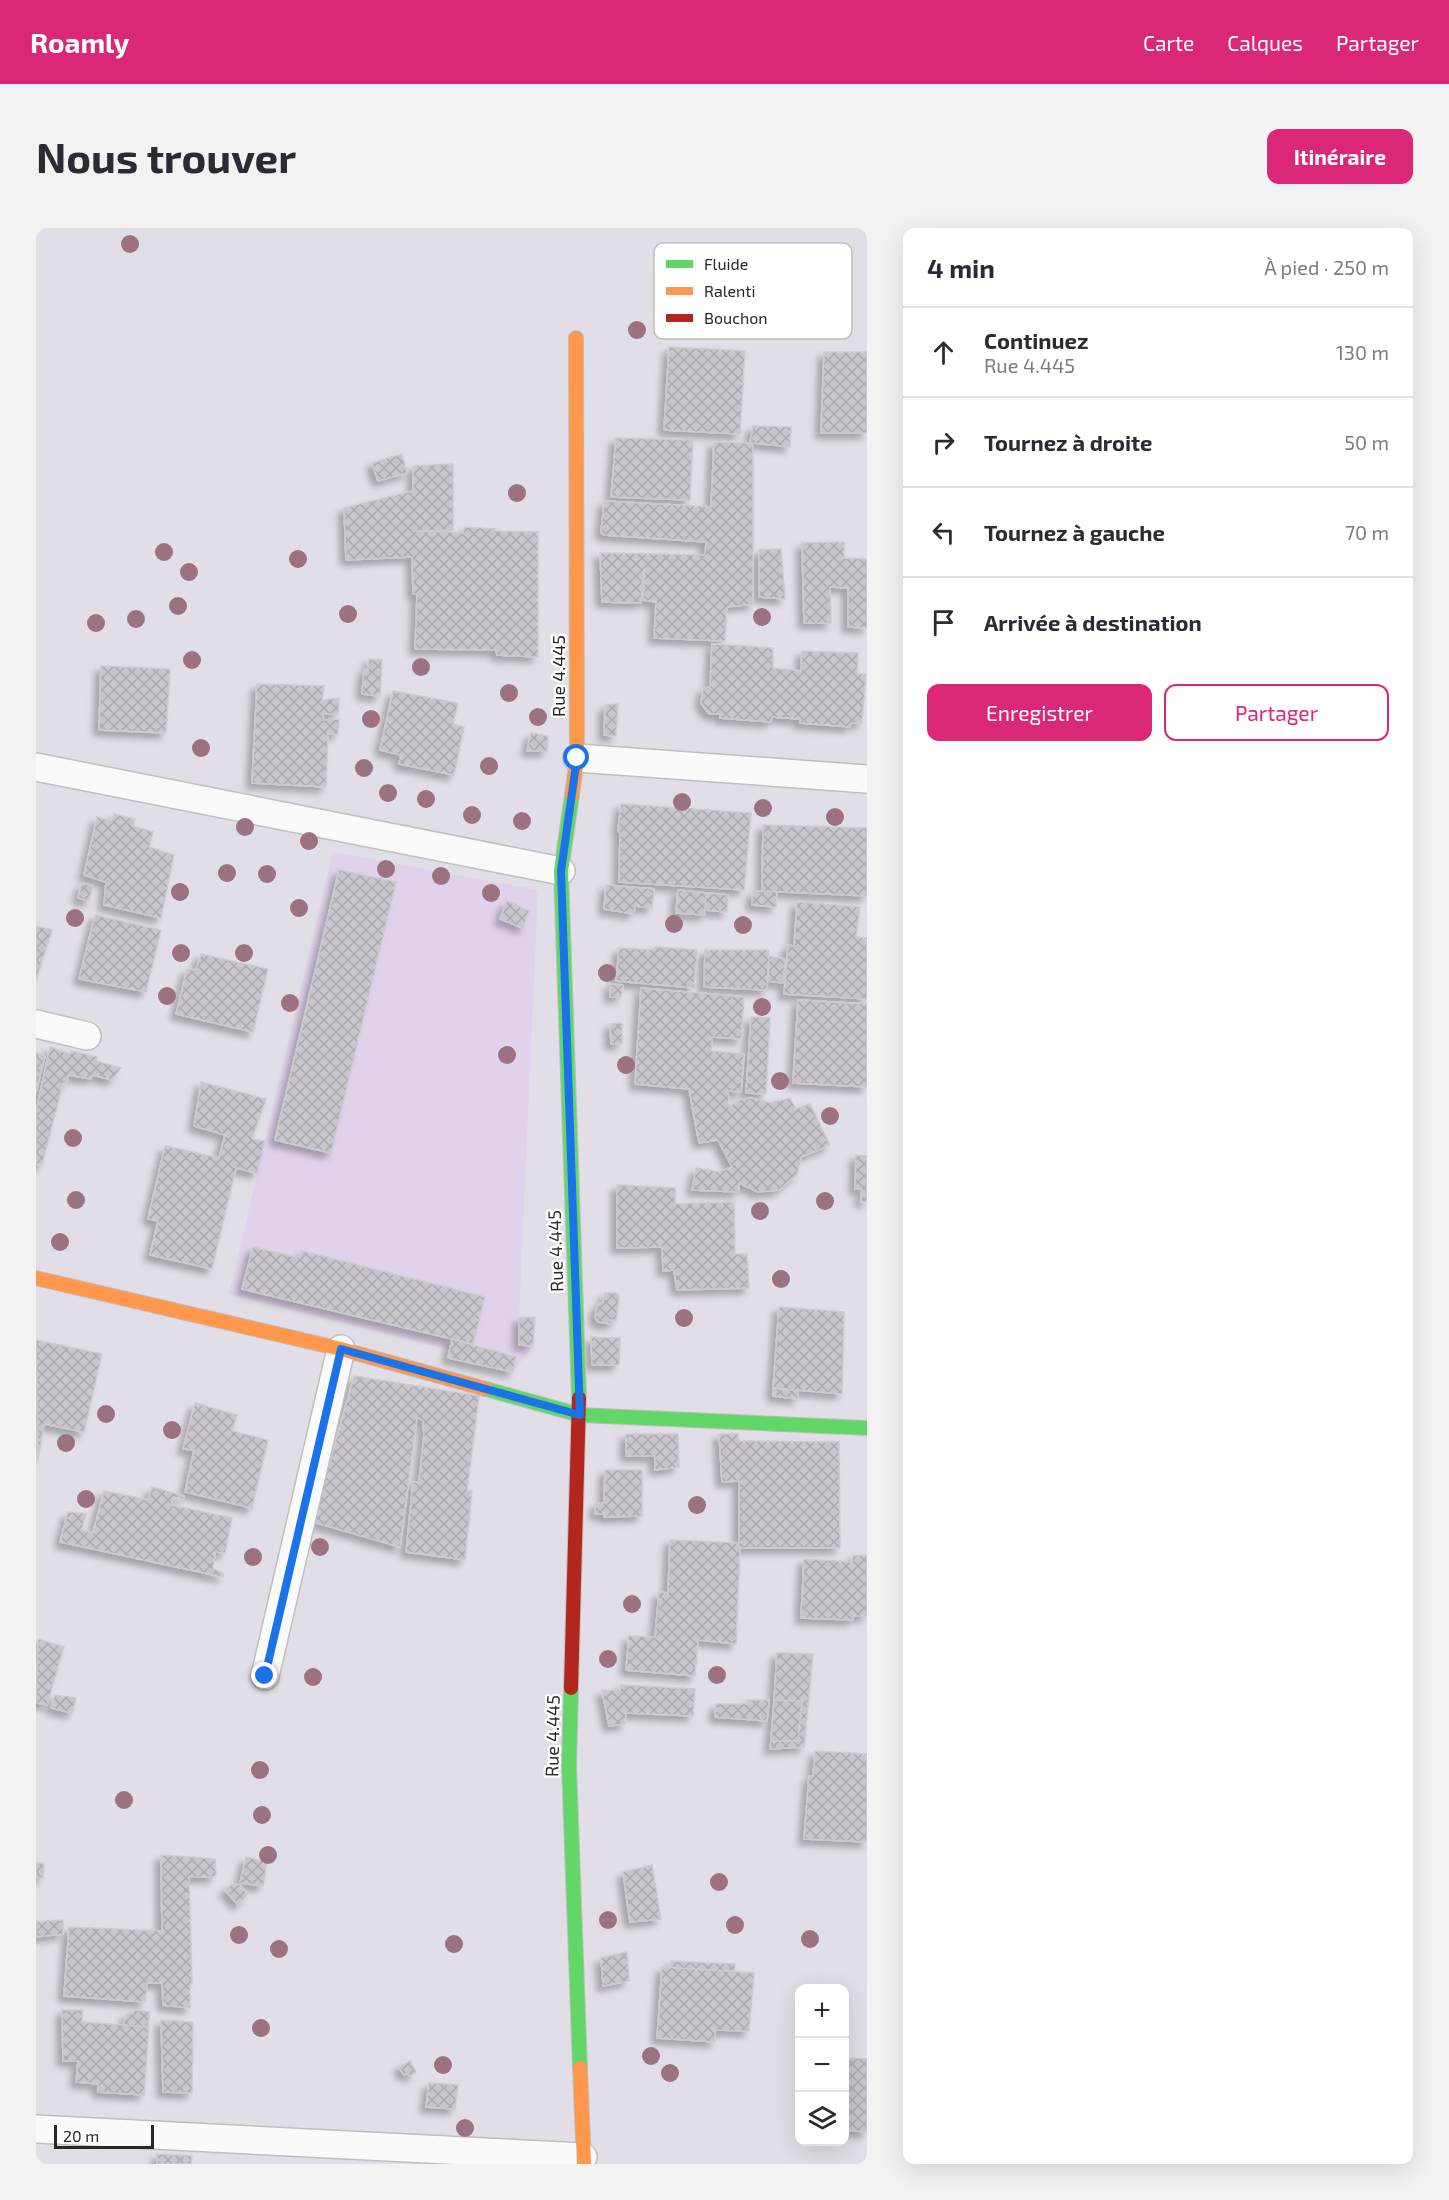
<!DOCTYPE html>
<html lang="fr">
<meta charset="utf-8">
<style>
:root{--surface:#fff;--page:#f2f2f3;--text:#2b2b33;--muted:#7c7c81;--line:#e1e1e2;--accent:#db2777}
body{margin:0;font-family:"Exo 2",sans-serif;background:var(--page);color:var(--text)}
.controls{position:absolute;right:18px;bottom:18px;display:grid;overflow:hidden;border-radius:12px;box-shadow:0 6px 24px #0002}
.controls button{width:54px;height:54px;display:grid;place-items:center;padding:0;border:0;border-bottom:2px solid var(--line);background:var(--surface);color:var(--text);font:30px sans-serif}
.scale{position:absolute;left:18px;bottom:15px;width:100px;box-sizing:border-box;padding-left:6px;border:3px solid #282828;border-top:0;font-size:16px;line-height:21px;white-space:nowrap;color:#282828;-webkit-text-stroke:4px #fff;paint-order:stroke}
.stop{position:absolute;width:18px;height:18px;margin:-14px;border:4px solid #1a73e8;border-radius:50%;background:#fff}
.stop.end{background:#1a73e8;border-color:#fff;box-shadow:0 2px 6px #0008}
.list{margin:0;padding:0;list-style:none}
h2{display:flex;justify-content:space-between;align-items:center;height:78px;margin:0;padding:0 24px;font-size:26px}
h2 small{font-size:20px;font-weight:400;color:var(--muted)}
.list li{display:grid;grid-template-columns:39px 1fr auto;gap:18px;align-items:center;box-sizing:border-box;height:90px;padding:0 24px;border-top:2px solid var(--line)}
.list b{display:block;font-size:22px;white-space:nowrap}
.list p{margin:0;font-size:20px;white-space:nowrap;color:var(--muted)}
.list em{font-size:20px;font-style:normal;color:var(--muted)}
.actions{display:flex;gap:12px;padding:18px 24px}
.actions a{flex:1;padding:14px 0;border:2px solid var(--accent);border-radius:12px;text-align:center;font-size:21px;color:var(--accent)}
.actions .main{background:var(--accent);color:#fff}
.icon{flex:none;width:33px;height:33px;fill:none;stroke:currentColor;stroke-width:2;stroke-linecap:round;stroke-linejoin:round}
.map{position:relative;flex:none;width:831px;height:1936px;overflow:hidden;border-radius:12px}
header{display:flex;align-items:center;gap:36px;box-sizing:border-box;height:84px;padding:0 30px;background:var(--accent);color:#fff}
header strong{font-size:28px}
nav{display:flex;gap:33px;margin-inline-start:auto;font-size:21px}
.intro{display:flex;align-items:center;justify-content:space-between;box-sizing:border-box;height:144px;padding:0 36px}
h1{margin:0;font-size:42px}
.button{padding:15px 27px;border-radius:12px;background:var(--accent);color:#fff;font-size:21px;font-weight:700}
main{display:flex;gap:36px;padding:0 36px}
aside{flex:1;background:var(--surface);border-radius:12px;box-shadow:0 6px 24px #0002}
.map>svg:first-child{display:block}
.education{fill:#e0d2ea}
.building{fill:url(#building-cross-hatch);stroke:#cecad2;stroke-width:1.5;filter:url(#shadow)}
.lines{fill:none;stroke-linecap:round;stroke-linejoin:round}
.street-casing{stroke:#bfbfc0;stroke-width:30}
.fast-casing{stroke:#bfbfc0;stroke-width:16}
.slow-casing{stroke:#bfbfc0;stroke-width:16}
.jam-casing{stroke:#bfbfc0;stroke-width:16}
.street{stroke:#fbfafb;stroke-width:27}
.fast{stroke:#63d668;stroke-width:14}
.slow{stroke:#ff974d;stroke-width:14}
.jam{stroke:#b3261e;stroke-width:14}
.tree{fill:#9c7282}
.route{stroke:#1a73e8;stroke-width:8}
.labels{text-anchor:middle;stroke-width:4.5;stroke-linejoin:round;paint-order:stroke}
.street-label{font-size:18px;fill:#282828;stroke:#fff}
.key{fill:#fff;stroke:#bebebe;stroke-width:1.5}
.key-label{font-size:16px;fill:#282828}
</style>
<header>
<strong>Roamly</strong>
<nav><a>Carte</a><a>Calques</a><a>Partager</a></nav>
</header>
<div class="intro"><h1>Nous trouver</h1><a class="button">Itinéraire</a></div>
<main>
<div class="map">
<svg width="831" height="1936" viewBox="0 0 831 1936">
<defs>
<pattern id="building-cross-hatch" width="8" height="8" patternUnits="userSpaceOnUse" patternTransform="scale(1.5)"><rect width="8" height="8" fill="#c9c5cc"/><path d="M0 0l8 8M0 8l8-8" fill="none" stroke="#ada9af"/></pattern>
<filter id="shadow"><feDropShadow dx="-5.5" dy="5.5" stdDeviation="3" flood-color="#0004"/></filter>
</defs>
<rect width="100%" height="100%" fill="#e2dee7"/>
<path class="education" d="M297,624L502,662L483,1089H499L497,1118L477,1144L412,1130L414,1122L193,1066Z"/>
<g class="building">
<path d="M633,119L709,123L704,206L628,202Z"/>
<path d="M788,124H831V205H785Z"/>
<path d="M717,198L755,199L754,219L717,215V376L691,379L689,413L618,410L620,374L607,372L609,341L607,343L605,375L566,374L564,325L669,327L670,314L568,307L565,305L568,273L675,279L678,214L714,215Z"/>
<path d="M580,210L657,212L654,272L575,269Z"/>
<path d="M366,226L371,245L342,253L336,235Z"/>
<path d="M417,236V302L379,303L427,305L429,299L459,301L458,303L502,304V429L461,427L460,422L379,421L381,366H377L376,329L310,332L308,280L377,263V238Z"/>
<path d="M808,314V330L831,331V400L812,399V360L794,359L795,395H768L766,315Z"/>
<path d="M745,321L749,371L723,369V322Z"/>
<path d="M676,416L737,420V440L765,443L766,423L822,425L821,446H830L826,495H815L814,499L764,495V491L736,489L735,494L684,490V486H673L665,475L667,460L674,459Z"/>
<path d="M333,431L346,432L344,468L326,466L328,441L332,442Z"/>
<path d="M65,438L134,441L130,505L63,502Z"/>
<path d="M221,456L288,458L286,472L303,470L302,486H287V492L303,491L302,506H292L290,559L216,555Z"/>
<path d="M357,463L422,475L417,496L428,499L418,547L363,536L365,527L344,522Z"/>
<path d="M582,476L580,508L568,507L569,477Z"/>
<path d="M495,505L512,508L511,523H491Z"/>
<path d="M585,576L715,585L708,662L583,654L584,605L582,603Z"/>
<path d="M78,586L99,591L97,598L117,604L113,619L138,627L125,690L68,677L70,654L48,647L61,589L76,593Z"/>
<path d="M727,597L831,600V668L726,663Z"/>
<path d="M303,642L360,654L295,925L239,912Z"/>
<path d="M46,655L57,658L53,673L42,670Z"/>
<path d="M570,657L618,661L616,680L599,678L598,686L568,681Z"/>
<path d="M642,662L670,665L669,687L640,685Z"/>
<path d="M717,663L741,664L740,679L716,677Z"/>
<path d="M670,665L692,667L691,684L669,682Z"/>
<path d="M471,673L493,683L487,700L464,691Z"/>
<path d="M761,674L824,679L820,709L831,710V771L748,766L752,717L758,718Z"/>
<path d="M59,687L125,702L110,764L43,751Z"/>
<path d="M0,698L16,702L1,749H0Z"/>
<path d="M620,719L661,722L658,760L580,753L583,720L616,722Z"/>
<path d="M669,722H733L731,762L668,759Z"/>
<path d="M165,726L232,741L217,804L140,786L151,741L160,742Z"/>
<path d="M733,728L749,731L747,755L732,753Z"/>
<path d="M574,756L587,757L585,769H574Z"/>
<path d="M605,760L708,769L705,811L676,809L675,823L708,826L705,864L692,863L693,879L703,872L715,870L734,875L754,870L760,881L774,876L794,917L765,929L761,946L743,962L722,964L703,955V964L656,962L660,940L683,944L696,939L682,912L663,915L653,861L599,856Z"/>
<path d="M762,772L831,776V859L757,855Z"/>
<path d="M715,789L734,790L730,866L710,865Z"/>
<path d="M586,795V816H575L574,796Z"/>
<path d="M14,819L34,826L35,823L61,829L60,833L85,840L76,852L56,847L55,851L32,847L31,856L27,855L6,937L0,936V884Z"/>
<path d="M0,825L9,828L0,864Z"/>
<path d="M165,854L230,871L216,911L229,913L221,945L200,940L176,1041L114,1027L122,993L112,991L129,918L183,930L189,907L158,898Z"/>
<path d="M820,927L831,928V974H825L826,961H819Z"/>
<path d="M581,957L639,960V976L698,974L699,1026H711L713,1060L641,1062L638,1042L627,1043L626,1019L581,1020Z"/>
<path d="M217,1019L264,1030L266,1023L449,1069L437,1116L206,1061Z"/>
<path d="M569,1065H581L583,1069L580,1093L575,1092V1096L562,1094L559,1089L561,1078L567,1074Z"/>
<path d="M743,1079L808,1084L806,1166L737,1160Z"/>
<path d="M499,1089L497,1118L483,1117V1090Z"/>
<path d="M555,1109L584,1110L583,1137H556Z"/>
<path d="M416,1111L480,1129L477,1144L412,1130Z"/>
<path d="M0,1112L66,1126L48,1204L8,1196L2,1232Z"/>
<path d="M318,1148L443,1168L431,1263H436L429,1332L370,1324L377,1254H383L388,1207L387,1193L381,1189L364,1319L277,1294Z"/>
<path d="M737,1160L762,1163V1171L737,1168Z"/>
<path d="M159,1175L201,1187L196,1203L232,1212L216,1280L149,1264L158,1222L147,1221Z"/>
<path d="M590,1206H642L643,1239L619,1242V1228H590Z"/>
<path d="M683,1206H702L703,1213L803,1214L804,1320H704L700,1416L662,1412L659,1448L590,1442L593,1408L619,1409L623,1364L632,1365L634,1312L703,1315V1253L686,1254Z"/>
<path d="M569,1242H606V1288L568,1289V1286H559L560,1275H568Z"/>
<path d="M116,1259L148,1268L147,1271L138,1269L135,1277L196,1290L189,1325L179,1324L177,1341L187,1345V1349L24,1314L32,1284L50,1286L46,1302L57,1305L68,1263L112,1272Z"/>
<path d="M831,1327V1388H817V1392L765,1390L768,1331L816,1334L817,1328Z"/>
<path d="M2,1411L28,1419L11,1477L0,1475Z"/>
<path d="M741,1425L777,1426L768,1519L734,1521L735,1513H762L766,1473L738,1472Z"/>
<path d="M585,1457L659,1461L657,1488L590,1485L589,1496L573,1498L566,1462L584,1463Z"/>
<path d="M19,1467L40,1470L36,1485L15,1480Z"/>
<path d="M712,1472H733L731,1493L679,1489L680,1476H711Z"/>
<path d="M738,1472L766,1473L762,1513H735Z"/>
<path d="M779,1523L831,1526V1614L768,1611L773,1548H777Z"/>
<path d="M125,1627L179,1631L180,1646L177,1649H153L156,1755L154,1756V1780L127,1777L126,1755H111L109,1774L28,1768L33,1699L126,1703Z"/>
<path d="M210,1629L231,1634L227,1658L204,1655Z"/>
<path d="M0,1635H8L7,1650H0Z"/>
<path d="M616,1637L625,1691L594,1694L587,1644Z"/>
<path d="M196,1656L204,1657L212,1666L202,1677L189,1662Z"/>
<path d="M27,1692V1706L0,1709V1694Z"/>
<path d="M591,1724L593,1753L567,1758L565,1730Z"/>
<path d="M635,1733L699,1736L698,1743L635,1740Z"/>
<path d="M626,1739L718,1745L713,1803L679,1802V1814L621,1810Z"/>
<path d="M26,1782H47L46,1794L113,1799L108,1867L62,1864V1856L40,1854L42,1833H27Z"/>
<path d="M99,1782L114,1784L112,1799L87,1797L91,1786H97Z"/>
<path d="M125,1792L157,1794L156,1865L127,1864Z"/>
<path d="M808,1830L831,1831V1904L808,1902Z"/>
<path d="M374,1833L380,1844L374,1848L371,1845L368,1847L363,1839Z"/>
<path d="M393,1855L422,1857L419,1881L390,1879Z"/>
<path d="M121,1926L156,1928L155,1936H121Z"/>
</g>
<g class="lines">
<g class="street-casing">
<g id="street">
<path d="M541,530L831,551"/>
<path d="M0,539L525,643"/>
<path d="M0,796L51,808"/>
<path d="M229,1448L305,1121"/>
<path d="M0,1901L547,1929"/>
</g>
</g>
<g class="fast-casing">
<g id="fast">
<path d="M536,567L525,643L543,1170"/>
<path d="M450,1161L544,1187L831,1200"/>
<path d="M535,1460L533,1538L544,1840"/>
</g>
</g>
<g class="slow-casing">
<g id="slow">
<path d="M536,567L541,530L540,110"/>
<path d="M0,1050L305,1121L450,1161"/>
<path d="M544,1840L548,1936"/>
</g>
</g>
<g class="jam-casing">
<path id="jam" d="M535,1460L543,1170"/>
</g>
<use href="#street" class="street"/>
<use href="#fast" class="fast"/>
<use href="#slow" class="slow"/>
<use href="#jam" class="jam"/>
</g>
<g class="tree">
<circle cx="94" cy="16" r="9"/>
<circle cx="601" cy="102" r="9"/>
<circle cx="481" cy="265" r="9"/>
<circle cx="128" cy="324" r="9"/>
<circle cx="262" cy="331" r="9"/>
<circle cx="153" cy="344" r="9"/>
<circle cx="142" cy="378" r="9"/>
<circle cx="312" cy="386" r="9"/>
<circle cx="726" cy="389" r="9"/>
<circle cx="100" cy="391" r="9"/>
<circle cx="60" cy="395" r="9"/>
<circle cx="156" cy="432" r="9"/>
<circle cx="385" cy="439" r="9"/>
<circle cx="473" cy="465" r="9"/>
<circle cx="502" cy="489" r="9"/>
<circle cx="335" cy="491" r="9"/>
<circle cx="165" cy="520" r="9"/>
<circle cx="453" cy="538" r="9"/>
<circle cx="328" cy="540" r="9"/>
<circle cx="352" cy="565" r="9"/>
<circle cx="390" cy="571" r="9"/>
<circle cx="646" cy="574" r="9"/>
<circle cx="727" cy="580" r="9"/>
<circle cx="436" cy="587" r="9"/>
<circle cx="799" cy="589" r="9"/>
<circle cx="486" cy="593" r="9"/>
<circle cx="209" cy="599" r="9"/>
<circle cx="273" cy="613" r="9"/>
<circle cx="350" cy="641" r="9"/>
<circle cx="191" cy="645" r="9"/>
<circle cx="231" cy="646" r="9"/>
<circle cx="405" cy="648" r="9"/>
<circle cx="144" cy="664" r="9"/>
<circle cx="455" cy="665" r="9"/>
<circle cx="263" cy="680" r="9"/>
<circle cx="39" cy="690" r="9"/>
<circle cx="638" cy="696" r="9"/>
<circle cx="707" cy="697" r="9"/>
<circle cx="145" cy="725" r="9"/>
<circle cx="208" cy="725" r="9"/>
<circle cx="571" cy="745" r="9"/>
<circle cx="131" cy="768" r="9"/>
<circle cx="254" cy="775" r="9"/>
<circle cx="726" cy="779" r="9"/>
<circle cx="471" cy="827" r="9"/>
<circle cx="590" cy="837" r="9"/>
<circle cx="744" cy="853" r="9"/>
<circle cx="794" cy="888" r="9"/>
<circle cx="37" cy="910" r="9"/>
<circle cx="40" cy="972" r="9"/>
<circle cx="789" cy="973" r="9"/>
<circle cx="724" cy="983" r="9"/>
<circle cx="24" cy="1014" r="9"/>
<circle cx="745" cy="1051" r="9"/>
<circle cx="648" cy="1090" r="9"/>
<circle cx="70" cy="1186" r="9"/>
<circle cx="136" cy="1202" r="9"/>
<circle cx="30" cy="1215" r="9"/>
<circle cx="50" cy="1271" r="9"/>
<circle cx="661" cy="1277" r="9"/>
<circle cx="284" cy="1319" r="9"/>
<circle cx="217" cy="1329" r="9"/>
<circle cx="596" cy="1376" r="9"/>
<circle cx="572" cy="1431" r="9"/>
<circle cx="681" cy="1447" r="9"/>
<circle cx="277" cy="1449" r="9"/>
<circle cx="224" cy="1542" r="9"/>
<circle cx="88" cy="1572" r="9"/>
<circle cx="226" cy="1587" r="9"/>
<circle cx="232" cy="1627" r="9"/>
<circle cx="683" cy="1654" r="9"/>
<circle cx="572" cy="1692" r="9"/>
<circle cx="699" cy="1697" r="9"/>
<circle cx="203" cy="1707" r="9"/>
<circle cx="774" cy="1711" r="9"/>
<circle cx="418" cy="1716" r="9"/>
<circle cx="243" cy="1721" r="9"/>
<circle cx="225" cy="1800" r="9"/>
<circle cx="615" cy="1828" r="9"/>
<circle cx="407" cy="1837" r="9"/>
<circle cx="634" cy="1845" r="9"/>
<circle cx="429" cy="1900" r="9"/>
</g>
<g class="lines">
<path class="route" d="M229,1448L305,1121L544,1187L525,643L541,530"/>
</g>
<g class="labels">
<g class="street-label">
<text transform="translate(523 448) rotate(-90)" y="6">Rue 4.445</text>
<text transform="translate(520 1023) rotate(-92)" y="6">Rue 4.445</text>
<text transform="translate(517 1508) rotate(-89)" y="6">Rue 4.445</text>
</g>
</g>
<rect x="618" y="15" width="198" height="96" rx="9" class="key"/>
<rect x="630" y="32" width="27" height="8" fill="#63d668"/>
<rect x="630" y="59" width="27" height="8" fill="#ff974d"/>
<rect x="630" y="86" width="27" height="8" fill="#b3261e"/>
<g class="key-label">
<text x="668" y="42">Fluide</text>
<text x="668" y="69">Ralenti</text>
<text x="668" y="96">Bouchon</text>
</g>
</svg>
<div class="controls">
<button>+</button>
<button>−</button>
<button><svg class="icon" aria-label="layers" viewBox="0 0 24 24"><path d="M12 4l9 5-9 5-9-5zM3 14l9 5 9-5"/></svg></button>
</div>
<div class="scale">20 m</div>
<div class="stop" style="left:541px;top:530px"></div>
<div class="stop end" style="left:229px;top:1448px"></div>
</div>
<aside>
<h2>4 min<small>À pied · 250 m</small></h2>
<ul class="list">
<li><svg class="icon" aria-label="ahead" viewBox="0 0 24 24"><path d="M12 20V5M6 11l6-6 6 6"/></svg><div><b>Continuez</b><p>Rue 4.445</p></div><em>130 m</em></li>
<li><svg class="icon" aria-label="right" viewBox="0 0 24 24"><path d="M7 20v-9h11M14 6l5 5-5 5"/></svg><div><b>Tournez à droite</b></div><em>50 m</em></li>
<li><svg class="icon" aria-label="left" viewBox="0 0 24 24"><path d="M17 20v-9H6M10 6l-5 5 5 5"/></svg><div><b>Tournez à gauche</b></div><em>70 m</em></li>
<li><svg class="icon" aria-label="arrive" viewBox="0 0 24 24"><path d="M6 21V4h12l-3 4 3 4H6"/></svg><div><b>Arrivée à destination</b></div></li>
</ul>
<div class="actions"><a class="main">Enregistrer</a><a>Partager</a></div>
</aside>
</main>
